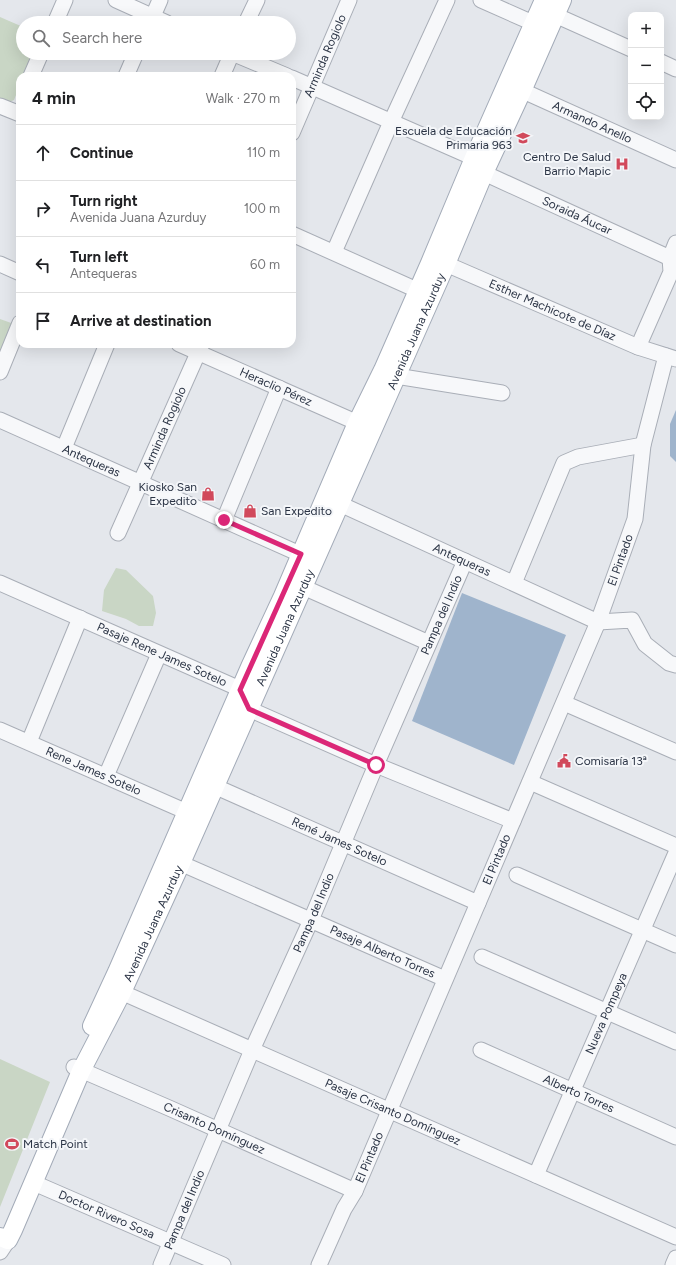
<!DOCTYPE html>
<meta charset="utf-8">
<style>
:root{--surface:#fff;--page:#f2f2f2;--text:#202124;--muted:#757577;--line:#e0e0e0}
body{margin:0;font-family:Figtree,sans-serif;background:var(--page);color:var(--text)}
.controls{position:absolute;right:12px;top:12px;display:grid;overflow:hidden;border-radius:8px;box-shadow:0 4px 16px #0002}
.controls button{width:36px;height:36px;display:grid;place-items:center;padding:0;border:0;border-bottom:1px solid var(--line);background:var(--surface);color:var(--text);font:20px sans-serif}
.stop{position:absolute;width:12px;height:12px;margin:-9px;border:3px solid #db2777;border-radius:50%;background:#fff}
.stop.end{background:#db2777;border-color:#fff;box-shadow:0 1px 4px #0008}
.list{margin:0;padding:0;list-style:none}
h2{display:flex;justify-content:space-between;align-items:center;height:52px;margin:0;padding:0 16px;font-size:17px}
h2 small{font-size:13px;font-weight:400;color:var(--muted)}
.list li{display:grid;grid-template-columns:26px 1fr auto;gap:12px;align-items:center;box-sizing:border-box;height:56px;padding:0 16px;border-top:1px solid var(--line)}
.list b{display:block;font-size:15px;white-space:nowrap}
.list p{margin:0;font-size:13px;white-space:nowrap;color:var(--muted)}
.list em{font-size:13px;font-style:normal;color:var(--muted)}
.icon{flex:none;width:22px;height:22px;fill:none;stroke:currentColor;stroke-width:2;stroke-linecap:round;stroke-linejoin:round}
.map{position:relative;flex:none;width:676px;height:1265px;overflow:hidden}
.search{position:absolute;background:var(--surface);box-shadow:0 4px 16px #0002;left:16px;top:16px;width:280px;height:44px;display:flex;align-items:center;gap:10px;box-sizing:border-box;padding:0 14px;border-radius:22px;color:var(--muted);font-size:15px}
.panel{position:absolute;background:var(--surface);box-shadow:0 4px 16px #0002;left:16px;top:72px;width:280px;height:276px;border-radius:12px}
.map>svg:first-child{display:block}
.green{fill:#c9d6c5}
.water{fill:#9fb4cc}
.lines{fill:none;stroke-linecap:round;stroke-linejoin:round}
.minor-casing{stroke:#a9aeb7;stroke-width:17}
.major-casing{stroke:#a3abb8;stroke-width:20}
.minor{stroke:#f7f8fa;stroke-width:15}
.major{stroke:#fff;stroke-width:18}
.route{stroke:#db2777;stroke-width:5}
.labels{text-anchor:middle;stroke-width:4;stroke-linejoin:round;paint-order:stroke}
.street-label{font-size:12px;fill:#2b3445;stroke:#f4f6f9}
.poi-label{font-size:12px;fill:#2b3445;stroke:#f4f6f9;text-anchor:end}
</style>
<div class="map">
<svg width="676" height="1265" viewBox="0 0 676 1265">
<rect width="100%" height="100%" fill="#e4e7ec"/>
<g class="green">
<path d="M0,17L23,27V53H34L24,76H20V85L14,100L7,103L0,100Z"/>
<path d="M0,319L14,324L0,353Z"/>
<path d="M116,568L126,570L153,596L156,613L153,626H139L126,619L102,611L104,590Z"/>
<path d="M0,1059L50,1082L0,1207Z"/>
</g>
<g class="water">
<path d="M676,410V462L670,456V424Z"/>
<path d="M462,593L566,635L514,765L412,721Z"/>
</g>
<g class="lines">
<g class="minor-casing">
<g id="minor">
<path d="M116,0L167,23"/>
<path d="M481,0L533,23"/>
<path d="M546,11L631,49"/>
<path d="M55,23L65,0"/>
<path d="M150,23L160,0"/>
<path d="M246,23L257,0"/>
<path d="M232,53L287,76"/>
<path d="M661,62L676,69"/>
<path d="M31,76L41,53"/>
<path d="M126,76L136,53"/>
<path d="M222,76L232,53"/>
<path id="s1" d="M292,78L474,158L484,173L670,258"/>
<path id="s2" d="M512,86L676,160"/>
<path d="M0,106L20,114"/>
<path id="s3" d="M292,133L349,0"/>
<path d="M292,234L428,295"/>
<path d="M334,252L391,122L447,0"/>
<path id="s4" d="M434,263L446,264L638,347L676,359"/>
<path d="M0,264L20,273"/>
<path id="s5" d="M179,344L367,427"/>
<path d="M638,347L671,272L670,258L676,243"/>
<path d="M0,372L20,323"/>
<path d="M387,372L396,376L502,393"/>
<path id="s6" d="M0,420L311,559"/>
<path d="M64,448L107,344"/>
<path id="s7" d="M329,499L598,622L632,620L645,644L669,663L676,665"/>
<path d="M224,520L279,388"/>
<path id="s8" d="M118,533L202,344"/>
<path id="s9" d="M0,583L240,689L249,709L376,765L513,821"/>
<path d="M294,583L429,643"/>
<path d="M514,583L564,463L578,457L643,445"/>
<path d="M564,703L676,752"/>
<path id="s10" d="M0,730L187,812"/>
<path d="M29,742L80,618"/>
<path d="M106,776L159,654"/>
<path id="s11" d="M205,782L478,903"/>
<path d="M530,782L676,846"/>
<path id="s12" d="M171,859L445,979"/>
<path d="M517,875L676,945"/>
<path d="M482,957L676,1042"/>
<path id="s13" d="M112,988L676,1237"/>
<path id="s14" d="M481,1050L676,1137"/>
<path id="s15" d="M74,1067L169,1108L355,1191"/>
<path id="s16" d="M536,1175L676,853"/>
<path id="s17" d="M34,1183L223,1265"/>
<path d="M0,1252L8,1240"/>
<path id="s18" d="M161,1265L252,1050L311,920L376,765L465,561"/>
<path id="s19" d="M319,1265L344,1209L355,1191L598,622L635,519L643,445L666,356"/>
<path d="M673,1265L676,1258"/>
</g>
</g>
<g class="major-casing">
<g id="major">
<path d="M92,1026L117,972L250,667L283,596L357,423L383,370L430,263L474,158L544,0"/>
<path id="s20" d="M0,1237L8,1240L13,1230L81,1071L122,992L181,863L446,264L484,173L522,91L562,0"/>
</g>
</g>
<use href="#minor" class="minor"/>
<use href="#major" class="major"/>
</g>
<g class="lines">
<path class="route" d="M224,520L301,554L240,690L249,709L376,765"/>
</g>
<defs>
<g id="school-bare" transform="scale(1.08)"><path d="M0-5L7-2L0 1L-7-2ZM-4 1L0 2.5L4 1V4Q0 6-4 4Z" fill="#d1495b" stroke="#f4f6f9" stroke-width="2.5" paint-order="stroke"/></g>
<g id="hospital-bare" transform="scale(1.08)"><path d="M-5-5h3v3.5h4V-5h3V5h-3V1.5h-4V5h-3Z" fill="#d1495b" stroke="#f4f6f9" stroke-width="2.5" paint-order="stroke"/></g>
<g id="shop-bare" transform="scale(1.08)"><path d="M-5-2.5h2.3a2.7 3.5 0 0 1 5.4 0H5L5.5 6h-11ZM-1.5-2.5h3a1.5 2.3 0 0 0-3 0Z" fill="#d1495b" stroke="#f4f6f9" stroke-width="2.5" paint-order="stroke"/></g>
<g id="civic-bare" transform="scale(1.08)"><path d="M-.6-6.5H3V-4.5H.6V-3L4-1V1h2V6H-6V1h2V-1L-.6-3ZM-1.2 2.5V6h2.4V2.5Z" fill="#d1495b" stroke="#f4f6f9" stroke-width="2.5" paint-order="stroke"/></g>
<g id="stadium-bare" transform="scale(1.08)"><path d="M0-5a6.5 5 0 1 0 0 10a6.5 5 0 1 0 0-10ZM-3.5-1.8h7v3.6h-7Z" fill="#d1495b" stroke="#f4f6f9" stroke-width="2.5" paint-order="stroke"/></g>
</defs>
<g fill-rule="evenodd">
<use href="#school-bare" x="523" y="138"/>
<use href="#hospital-bare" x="622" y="164"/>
<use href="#shop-bare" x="208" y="494"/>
<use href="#shop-bare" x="250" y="511"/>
<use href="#civic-bare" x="564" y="761"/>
<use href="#stadium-bare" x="12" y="1144"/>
</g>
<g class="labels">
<g class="street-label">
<text dy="4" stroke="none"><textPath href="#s3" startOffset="84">Arminda Rogiolo</textPath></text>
<text dy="4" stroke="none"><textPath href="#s2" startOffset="88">Armando Anello</textPath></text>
<text dy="4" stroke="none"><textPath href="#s1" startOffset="319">Soraida Áucar</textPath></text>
<text dy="4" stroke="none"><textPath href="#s4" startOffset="128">Esther Machicote de Díaz</textPath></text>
<text dy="4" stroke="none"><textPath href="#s20" startOffset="1005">Avenida Juana Azurduy</textPath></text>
<text dy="4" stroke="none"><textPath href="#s5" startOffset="106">Heraclio Pérez</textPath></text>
<text dy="4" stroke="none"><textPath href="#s8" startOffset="115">Arminda Rogiolo</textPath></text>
<text dy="4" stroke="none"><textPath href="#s6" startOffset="100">Antequeras</textPath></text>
<text dy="4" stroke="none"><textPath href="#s7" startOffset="146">Antequeras</textPath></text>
<text dy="4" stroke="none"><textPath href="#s19" startOffset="767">El Pintado</textPath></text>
<text dy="4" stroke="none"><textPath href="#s18" startOffset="708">Pampa del Indio</textPath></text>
<text dy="4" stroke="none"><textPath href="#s20" startOffset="681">Avenida Juana Azurduy</textPath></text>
<text dy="4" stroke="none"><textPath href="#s9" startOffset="177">Pasaje Rene James Sotelo</textPath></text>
<text dy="4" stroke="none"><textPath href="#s10" startOffset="102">Rene James Sotelo</textPath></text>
<text dy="4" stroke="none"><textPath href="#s11" startOffset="147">René James Sotelo</textPath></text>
<text dy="4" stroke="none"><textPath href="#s19" startOffset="443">El Pintado</textPath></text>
<text dy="4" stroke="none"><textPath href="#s18" startOffset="384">Pampa del Indio</textPath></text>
<text dy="4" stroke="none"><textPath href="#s20" startOffset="357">Avenida Juana Azurduy</textPath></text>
<text dy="4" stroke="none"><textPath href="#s12" startOffset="231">Pasaje Alberto Torres</textPath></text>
<text dy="4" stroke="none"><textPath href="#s16" startOffset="176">Nueva Pompeya</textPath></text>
<text dy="4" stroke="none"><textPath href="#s14" startOffset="107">Alberto Torres</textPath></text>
<text dy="4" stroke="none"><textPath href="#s13" startOffset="307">Pasaje Crisanto Domínguez</textPath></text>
<text dy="4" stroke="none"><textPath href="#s15" startOffset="153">Crisanto Domínguez</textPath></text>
<text dy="4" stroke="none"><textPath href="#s19" startOffset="119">El Pintado</textPath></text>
<text dy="4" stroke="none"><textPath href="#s18" startOffset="60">Pampa del Indio</textPath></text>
<text dy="4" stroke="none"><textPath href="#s17" startOffset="79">Doctor Rivero Sosa</textPath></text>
</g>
<g class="poi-label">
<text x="512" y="135">Escuela de Educación<tspan x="512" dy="14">Primaria 963</tspan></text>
<text x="611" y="161">Centro De Salud<tspan x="611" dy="14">Barrio Mapic</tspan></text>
<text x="197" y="491">Kiosko San<tspan x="197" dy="14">Expedito</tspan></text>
<text x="261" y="515" text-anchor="start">San Expedito</text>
<text x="575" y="765" text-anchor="start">Comisaría 13ª</text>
<text x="23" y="1148" text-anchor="start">Match Point</text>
</g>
</g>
</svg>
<div class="controls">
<button>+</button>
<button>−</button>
<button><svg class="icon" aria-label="locate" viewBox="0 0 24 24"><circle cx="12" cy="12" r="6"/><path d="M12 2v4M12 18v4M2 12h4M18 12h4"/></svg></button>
</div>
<div class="stop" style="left:376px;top:765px"></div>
<div class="stop end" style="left:224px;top:520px"></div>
<div class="search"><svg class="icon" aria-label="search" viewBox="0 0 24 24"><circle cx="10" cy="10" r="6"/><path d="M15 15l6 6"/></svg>Search here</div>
<section class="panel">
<h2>4 min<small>Walk · 270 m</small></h2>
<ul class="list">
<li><svg class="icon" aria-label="ahead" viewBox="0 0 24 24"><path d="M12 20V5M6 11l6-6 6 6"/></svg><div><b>Continue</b></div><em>110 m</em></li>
<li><svg class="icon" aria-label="right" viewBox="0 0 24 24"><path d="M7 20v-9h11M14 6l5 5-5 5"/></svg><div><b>Turn right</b><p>Avenida Juana Azurduy</p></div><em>100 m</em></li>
<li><svg class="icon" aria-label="left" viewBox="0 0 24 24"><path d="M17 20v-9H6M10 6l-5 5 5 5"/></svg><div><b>Turn left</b><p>Antequeras</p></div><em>60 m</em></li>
<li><svg class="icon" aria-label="arrive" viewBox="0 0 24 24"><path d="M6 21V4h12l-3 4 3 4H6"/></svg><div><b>Arrive at destination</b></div></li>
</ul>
</section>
</div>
